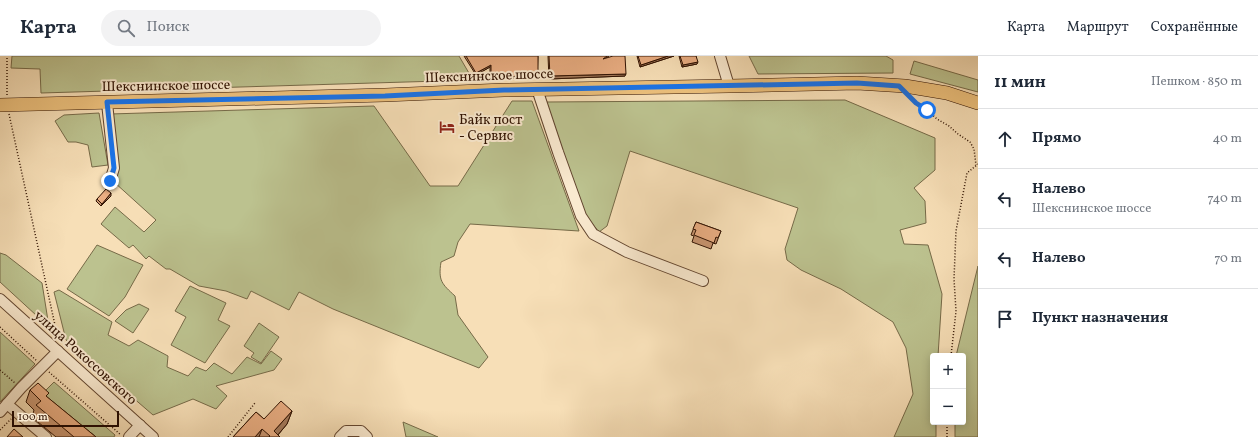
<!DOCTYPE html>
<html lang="ru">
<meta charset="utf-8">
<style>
:root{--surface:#fff;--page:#f2f2f3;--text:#1f2937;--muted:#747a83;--line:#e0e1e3}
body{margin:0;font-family:Vollkorn,serif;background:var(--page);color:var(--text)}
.controls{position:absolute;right:12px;bottom:12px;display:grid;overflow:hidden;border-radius:4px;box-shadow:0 2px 10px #0003}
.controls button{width:36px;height:36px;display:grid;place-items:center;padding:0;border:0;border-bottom:1px solid var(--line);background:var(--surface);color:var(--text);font:20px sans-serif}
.scale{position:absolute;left:12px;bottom:10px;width:107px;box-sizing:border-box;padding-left:4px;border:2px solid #301202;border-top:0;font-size:11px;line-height:14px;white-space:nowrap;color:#301202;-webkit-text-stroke:3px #faead0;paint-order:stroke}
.stop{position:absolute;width:12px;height:12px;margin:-9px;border:3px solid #1a73e8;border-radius:50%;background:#fff}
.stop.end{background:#1a73e8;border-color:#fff;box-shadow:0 1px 4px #0008}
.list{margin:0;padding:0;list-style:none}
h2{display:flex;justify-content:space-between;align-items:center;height:52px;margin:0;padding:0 16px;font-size:17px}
h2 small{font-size:13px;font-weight:400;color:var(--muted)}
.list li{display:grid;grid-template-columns:26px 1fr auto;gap:12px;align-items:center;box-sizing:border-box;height:60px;padding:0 16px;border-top:1px solid var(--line)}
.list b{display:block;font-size:15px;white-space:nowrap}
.list p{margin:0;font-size:13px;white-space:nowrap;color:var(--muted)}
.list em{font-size:13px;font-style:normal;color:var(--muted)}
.icon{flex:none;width:22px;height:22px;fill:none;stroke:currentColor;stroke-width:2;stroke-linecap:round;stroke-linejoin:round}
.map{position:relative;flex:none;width:978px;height:381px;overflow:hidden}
header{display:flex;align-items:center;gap:24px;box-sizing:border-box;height:56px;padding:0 20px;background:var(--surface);border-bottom:1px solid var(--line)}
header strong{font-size:19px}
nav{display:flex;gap:22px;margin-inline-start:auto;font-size:14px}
.search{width:280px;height:36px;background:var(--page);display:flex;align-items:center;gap:10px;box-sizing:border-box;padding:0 14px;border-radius:22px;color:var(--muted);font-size:15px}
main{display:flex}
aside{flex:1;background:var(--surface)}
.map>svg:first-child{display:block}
.green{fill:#bcc28f;stroke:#766a48}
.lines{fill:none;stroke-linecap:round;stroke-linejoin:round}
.minor-casing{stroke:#62452f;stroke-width:12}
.major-casing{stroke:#301202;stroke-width:14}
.path{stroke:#301202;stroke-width:1.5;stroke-dasharray:1 2;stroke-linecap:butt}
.minor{stroke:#faead0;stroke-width:10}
.major{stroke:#ecc07c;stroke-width:13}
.wall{fill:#c99671;stroke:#301202}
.shaded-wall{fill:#a47a5c;stroke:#301202}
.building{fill:#eaae83;stroke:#301202}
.route{stroke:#1a73e8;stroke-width:5}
.labels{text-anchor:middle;stroke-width:4;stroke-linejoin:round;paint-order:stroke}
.street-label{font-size:14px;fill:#301202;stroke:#faead0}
.poi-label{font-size:14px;fill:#301202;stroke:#faead0;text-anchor:start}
</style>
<header>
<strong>Карта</strong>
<div class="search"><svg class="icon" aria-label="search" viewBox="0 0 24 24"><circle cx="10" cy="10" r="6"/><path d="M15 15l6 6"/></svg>Поиск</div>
<nav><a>Карта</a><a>Маршрут</a><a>Сохранённые</a></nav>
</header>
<main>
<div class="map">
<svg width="978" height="381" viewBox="0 0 978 381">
<rect width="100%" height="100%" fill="#f7dfb7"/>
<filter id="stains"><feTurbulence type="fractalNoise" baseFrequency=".005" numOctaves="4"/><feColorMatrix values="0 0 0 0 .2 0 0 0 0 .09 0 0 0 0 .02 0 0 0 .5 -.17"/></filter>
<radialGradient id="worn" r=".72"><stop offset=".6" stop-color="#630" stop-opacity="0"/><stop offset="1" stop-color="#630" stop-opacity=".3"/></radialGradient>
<g class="green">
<path d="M12,0H459L473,24L41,37L40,13L11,12Z"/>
<path d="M749,0H886L893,4V17L758,18Z"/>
<path d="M914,5L978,24V36L910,18Z"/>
<path d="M845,44L935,82V114L914,132L925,145L926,167L900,174L904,188L928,189L942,238L938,300H933V366H936V381H894L913,338L906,292L893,266L841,233L801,214L787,204L785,193L798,152L630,95L607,170L599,176L585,159L545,46Z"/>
<path d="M512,45H532L579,175L470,168L458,186L454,200L441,206C438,225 442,228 455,240L458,259L488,301L479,312L333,253L299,236L289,254L251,235L247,243L226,235L199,230L170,213H166L149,200L146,203L133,189L129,192L101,168L115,151L144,176L156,164L114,126L110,58L374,50L430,130H458Z"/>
<path d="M99,57L108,109L92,111L88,89L76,86H68L55,65L64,59Z"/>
<path d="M97,189L143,209L125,241L109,260L67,233Z"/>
<path d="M0,197L6,199L42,227L49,271L0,226Z"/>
<path d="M978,210V381H955V366H963V300H956Z"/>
<path d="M190,230L226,247L218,264L230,270L205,307L171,289L186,261L175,255Z"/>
<path d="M59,234L112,266L108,279L129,290L138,284L168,300L167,311L188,320L196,311L206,315L214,307L232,318L247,301L261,308L271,295L282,303L274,314L216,330L227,340L216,353L193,343L153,359L66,284L54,236Z"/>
<path d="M139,248L149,253L133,277L115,265L126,254Z"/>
<path d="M259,267L279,281L261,307L251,301L254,297L244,290Z"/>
<path d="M0,276L35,308L0,346Z"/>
<path d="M54,326L115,379L114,381H86L40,340Z"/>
<path d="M403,366L438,381H406Z"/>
</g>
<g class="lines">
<g class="minor-casing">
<g id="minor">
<path d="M720,0L729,30"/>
<path d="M537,33L558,96L581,160L593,178L627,196L703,225"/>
<path d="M107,47L114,112L110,125"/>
<path d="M0,243L153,381"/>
<path d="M7,348L46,381"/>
<path d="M0,356L21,332L58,295"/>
<path d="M129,381L140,369"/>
<path d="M340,381L346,375H361L367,381"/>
</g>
</g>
<g class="major-casing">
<path id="major" d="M0,49L385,39L504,34L729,30L857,27L905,30L947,37L978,47"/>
</g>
<g class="path">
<path d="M7,39V0"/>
<path d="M910,41L927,54L937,63L949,70L958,78L970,86L974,93L976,109"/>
<path d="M9,58L58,283"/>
<path d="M0,271L37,305"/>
<path d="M951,300L956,255L954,223L956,175L967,117L978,108"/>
<path d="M0,314L15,327"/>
<path d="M49,316L121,379"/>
<path d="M0,374L11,363"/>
<path d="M228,381L255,347"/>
<path d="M947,381V366"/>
</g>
<use href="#minor" class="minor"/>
<use href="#major" class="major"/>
</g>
<g class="wall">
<path d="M464,0H538L537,22L490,23V11L476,19Z"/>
<path d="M548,0H609L606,2L625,20L549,23Z"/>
<path d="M637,0H674L640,11Z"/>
<path d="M679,0H696L697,8L682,11Z"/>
<path d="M111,140L101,150L96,145L97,143Z"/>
<path d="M696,166L721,175L716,188L713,187L711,193L692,186L694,180L691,179Z"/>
<path d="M30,334L47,341L96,381H56L32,361L34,354L26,346Z"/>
<path d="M292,355L287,368L278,379L280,381H233L256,356L264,363Z"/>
</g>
<g class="shaded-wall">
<path d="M668,0H674L640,11L641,9Z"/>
<path d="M698,6L697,8L682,11L683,9Z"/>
<path d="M491,9L490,11L476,19V17Z"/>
<path d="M626,18L625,20L549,23L550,20Z"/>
<path d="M538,20L537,22L490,23L491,21Z"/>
<path d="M111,137V140L101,150L102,148Z"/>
<path d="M292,355L287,368L276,381L274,375Z"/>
<path d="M262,373L259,381H255Z"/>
</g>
<g class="building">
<path d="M466,0H538V20L491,21V9L476,17Z"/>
<path d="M549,0H607L603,3L613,0H625L626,18L550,20Z"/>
<path d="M638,0H668L641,9Z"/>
<path d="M680,0H696L698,6L683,9Z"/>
<path d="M106,133L111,137L102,148L97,143Z"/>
<path d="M696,166L721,175L718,182L716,181L714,187L694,179L696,174L693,173Z"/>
<path d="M38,327L49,337L46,340L96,381H74L36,349L41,345L30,334Z"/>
<path d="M281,345L292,355L274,375L280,381H269L270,380L262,373L255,381H233L256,356L264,363Z"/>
<path d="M14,373L23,381H7Z"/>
</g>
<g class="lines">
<path class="route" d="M110,125L114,112L107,46L385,40L504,34L857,27L899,30L916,47L927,54"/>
</g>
<defs>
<g id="hotel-bare" transform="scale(1.2)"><path d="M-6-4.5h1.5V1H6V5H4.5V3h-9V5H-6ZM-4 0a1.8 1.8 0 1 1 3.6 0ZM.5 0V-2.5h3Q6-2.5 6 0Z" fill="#8f2418" stroke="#faead0" stroke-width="2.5" paint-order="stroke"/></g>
</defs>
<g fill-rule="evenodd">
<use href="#hotel-bare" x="447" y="71"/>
</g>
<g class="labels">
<g class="street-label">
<text transform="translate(489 19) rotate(-2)" y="5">Шекснинское шоссе</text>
<text transform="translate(166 29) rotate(-1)" y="5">Шекснинское шоссе</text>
<text transform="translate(86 301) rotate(42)" y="5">улица Рокоссовского</text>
</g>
<g class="poi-label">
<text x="459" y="68">Байк пост<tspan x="459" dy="16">- Сервис</tspan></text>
</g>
</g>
<rect width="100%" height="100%" filter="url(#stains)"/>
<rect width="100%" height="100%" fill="url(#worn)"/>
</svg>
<div class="controls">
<button>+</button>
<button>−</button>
</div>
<div class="scale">100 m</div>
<div class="stop" style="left:927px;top:54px"></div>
<div class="stop end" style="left:110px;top:125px"></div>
</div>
<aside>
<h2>11 мин<small>Пешком · 850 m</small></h2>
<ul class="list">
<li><svg class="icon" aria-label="ahead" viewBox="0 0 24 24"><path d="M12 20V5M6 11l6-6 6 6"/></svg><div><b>Прямо</b></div><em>40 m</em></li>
<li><svg class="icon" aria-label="left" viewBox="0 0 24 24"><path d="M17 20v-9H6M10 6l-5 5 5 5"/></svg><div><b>Налево</b><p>Шекснинское шоссе</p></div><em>740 m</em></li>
<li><svg class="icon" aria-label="left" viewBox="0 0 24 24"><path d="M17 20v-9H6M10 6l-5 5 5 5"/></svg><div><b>Налево</b></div><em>70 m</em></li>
<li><svg class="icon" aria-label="arrive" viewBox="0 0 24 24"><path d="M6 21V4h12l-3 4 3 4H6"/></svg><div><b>Пункт назначения</b></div></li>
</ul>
</aside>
</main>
